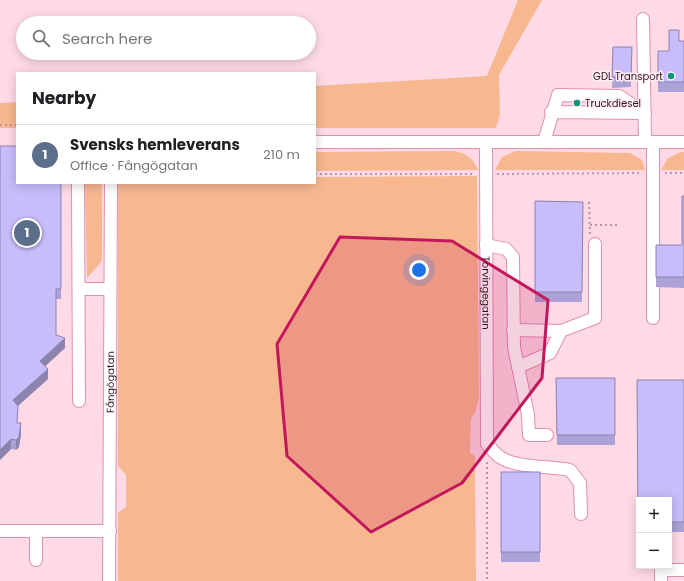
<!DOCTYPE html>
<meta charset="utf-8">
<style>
:root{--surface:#fff;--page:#f2f2f2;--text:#202124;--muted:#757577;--line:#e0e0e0;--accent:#7c3aed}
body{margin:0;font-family:Poppins,sans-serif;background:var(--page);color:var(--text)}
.controls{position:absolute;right:12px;bottom:12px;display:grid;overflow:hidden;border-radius:0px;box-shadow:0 2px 10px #0003}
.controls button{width:36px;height:36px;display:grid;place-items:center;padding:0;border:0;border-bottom:1px solid var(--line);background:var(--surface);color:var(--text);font:20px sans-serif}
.you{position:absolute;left:419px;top:270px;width:14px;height:14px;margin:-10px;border:3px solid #fff;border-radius:50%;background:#1a73e8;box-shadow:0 0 0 6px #1a73e833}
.badge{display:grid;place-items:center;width:26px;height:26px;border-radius:50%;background:var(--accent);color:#fff;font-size:13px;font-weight:700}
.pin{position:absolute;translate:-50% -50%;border:2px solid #fff;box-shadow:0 1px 4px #0006}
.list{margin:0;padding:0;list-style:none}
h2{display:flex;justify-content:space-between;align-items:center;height:52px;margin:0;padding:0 16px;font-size:17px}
h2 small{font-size:13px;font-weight:400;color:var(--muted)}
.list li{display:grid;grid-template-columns:26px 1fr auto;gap:12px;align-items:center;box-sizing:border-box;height:60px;padding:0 16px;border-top:1px solid var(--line)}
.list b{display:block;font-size:15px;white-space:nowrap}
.list p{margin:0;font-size:13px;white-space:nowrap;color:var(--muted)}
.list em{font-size:13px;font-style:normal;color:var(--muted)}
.icon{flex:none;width:22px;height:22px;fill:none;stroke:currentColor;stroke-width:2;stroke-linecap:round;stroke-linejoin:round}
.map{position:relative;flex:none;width:684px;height:581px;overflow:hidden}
.search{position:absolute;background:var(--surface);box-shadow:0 2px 10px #0003;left:16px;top:16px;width:300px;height:44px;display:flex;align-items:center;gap:10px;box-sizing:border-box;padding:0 14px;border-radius:22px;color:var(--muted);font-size:15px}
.panel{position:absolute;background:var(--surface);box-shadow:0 2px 10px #0003;left:16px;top:72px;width:300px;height:112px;border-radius:0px}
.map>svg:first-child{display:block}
.green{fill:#f7b890}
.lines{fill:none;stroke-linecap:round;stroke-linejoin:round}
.minor-casing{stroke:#e18fb2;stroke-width:14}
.path{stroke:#b997a4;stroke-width:2;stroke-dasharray:2 3;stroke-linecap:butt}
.minor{stroke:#fff;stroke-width:12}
.wall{fill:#aca2d7}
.shaded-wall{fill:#8c84af}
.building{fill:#c8bcfa;stroke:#8c84af}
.marked{fill:#c2185b;fill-opacity:0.2;stroke:#c2185b;stroke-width:3;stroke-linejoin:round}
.poi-dot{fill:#149177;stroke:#ffedf3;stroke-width:1.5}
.labels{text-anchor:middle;stroke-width:3;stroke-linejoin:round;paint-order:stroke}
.poi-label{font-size:10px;fill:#321321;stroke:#ffedf3;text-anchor:end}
.street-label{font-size:10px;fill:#321321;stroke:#ffedf3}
</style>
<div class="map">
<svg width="684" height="581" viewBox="0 0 684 581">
<rect width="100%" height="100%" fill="#fedae7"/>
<g class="green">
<path d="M518,0H542L499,75L500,114L496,128H315V86L487,76Z"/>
<path d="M17,102V128H0V103Z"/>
<path d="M455,151C467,154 473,158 478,170L315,171V152Z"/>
<path d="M516,151L630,153L642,160L645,170H495L502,157Z"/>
<path d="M681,152H684V170H661L668,158Z"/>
<path d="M477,176L479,398L475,413L471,418L470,453L475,456L476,581H118V513L126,507V475L118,466V183H315V177Z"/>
<path d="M85,183H102V261L87,278Z"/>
</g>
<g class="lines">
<g class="minor-casing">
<g id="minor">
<path d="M643,19L645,142"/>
<path d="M315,142H684"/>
<path id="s1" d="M486,142L487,444C491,448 495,454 500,457C515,468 551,466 570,470L580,483L581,514"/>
<path d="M544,142L558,95L619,96L645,113L551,112"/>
<path d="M653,142V318"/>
<path d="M78,183L79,401"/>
<path d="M486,245L506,249L513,257L514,347L528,415L529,435H547"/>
<path d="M79,289H110"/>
<path d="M513,330L561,331"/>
<path d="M518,367L550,353L561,331L595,318V244"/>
<path d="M0,531H110"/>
<path d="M36,560V531"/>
<path id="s2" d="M109,581L111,183"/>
<path d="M661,581V570H684"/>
</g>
</g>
<g class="path">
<path d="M0,125H17"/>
<path d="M665,173H684"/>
<path d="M315,174H475"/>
<path d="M497,174L641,173"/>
<path d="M589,202L590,235"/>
<path d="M590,225H618"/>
<path d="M487,462V581"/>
</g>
<use href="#minor" class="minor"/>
</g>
<g class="wall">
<path d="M679,41H684V92H658V51H669Z"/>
<path d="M613,47H632L631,87L612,88Z"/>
<path d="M0,146L61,183V299H56V335L65,348L45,366L48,379L18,406L17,423L21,434L19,447L16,450L11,449L0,460Z"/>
<path d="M684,196V288L656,287V245H682Z"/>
<path d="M535,201L583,202L582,302H535Z"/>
<path d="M556,378H615V445H557Z"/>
<path d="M637,380H684V532H669V500H639V532H638Z"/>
<rect x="501" y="472" width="39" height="90"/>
</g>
<g class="shaded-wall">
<path d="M65,338V348L40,371V361Z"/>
<path d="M48,369V379L13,410V400Z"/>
<path d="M21,423V434L19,447L16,450V440Z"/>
<path d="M11,439V449L0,460V450Z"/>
</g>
<g class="building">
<path d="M669,30H679V41H684V82H658V51H669Z"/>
<path d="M613,47H632L631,77H612Z"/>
<path d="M0,146H17V183H61V289H56V335L65,338L40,361L48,369L13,400L18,406L17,423H21L19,437L16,440L11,439L0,450Z"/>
<path d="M682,196H684V277H656V245H682Z"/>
<path d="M535,201L583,202L582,292H535Z"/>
<path d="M556,378H615V435H557Z"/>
<path d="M637,380H684V522H669V500H639V522H638Z"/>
<rect x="501" y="472" width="39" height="80"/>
</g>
<path class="marked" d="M340,237L452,241L548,300L542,378L462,483L371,532L287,456L277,344Z"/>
<g class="poi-dot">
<circle cx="671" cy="76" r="4"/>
<circle cx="577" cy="103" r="4"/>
</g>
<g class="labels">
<g class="poi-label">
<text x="663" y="80">GDL Transport</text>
<text x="585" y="107" text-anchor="start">Truckdiesel</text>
</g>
<g class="street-label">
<text dy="4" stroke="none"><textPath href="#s1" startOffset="151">Torvingegatan</textPath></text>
<text dy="4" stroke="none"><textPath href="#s2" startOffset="199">Fångögatan</textPath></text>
</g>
</g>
</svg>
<div class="controls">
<button>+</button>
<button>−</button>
</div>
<div class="you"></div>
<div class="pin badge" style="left:27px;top:233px;background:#5c6f8a">1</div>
<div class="search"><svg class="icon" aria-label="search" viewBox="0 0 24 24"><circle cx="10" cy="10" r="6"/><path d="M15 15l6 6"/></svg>Search here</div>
<section class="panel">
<h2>Nearby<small></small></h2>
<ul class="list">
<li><span class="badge" style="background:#5c6f8a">1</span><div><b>Svensks hemleverans</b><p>Office · Fångögatan</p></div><em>210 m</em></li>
</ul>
</section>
</div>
